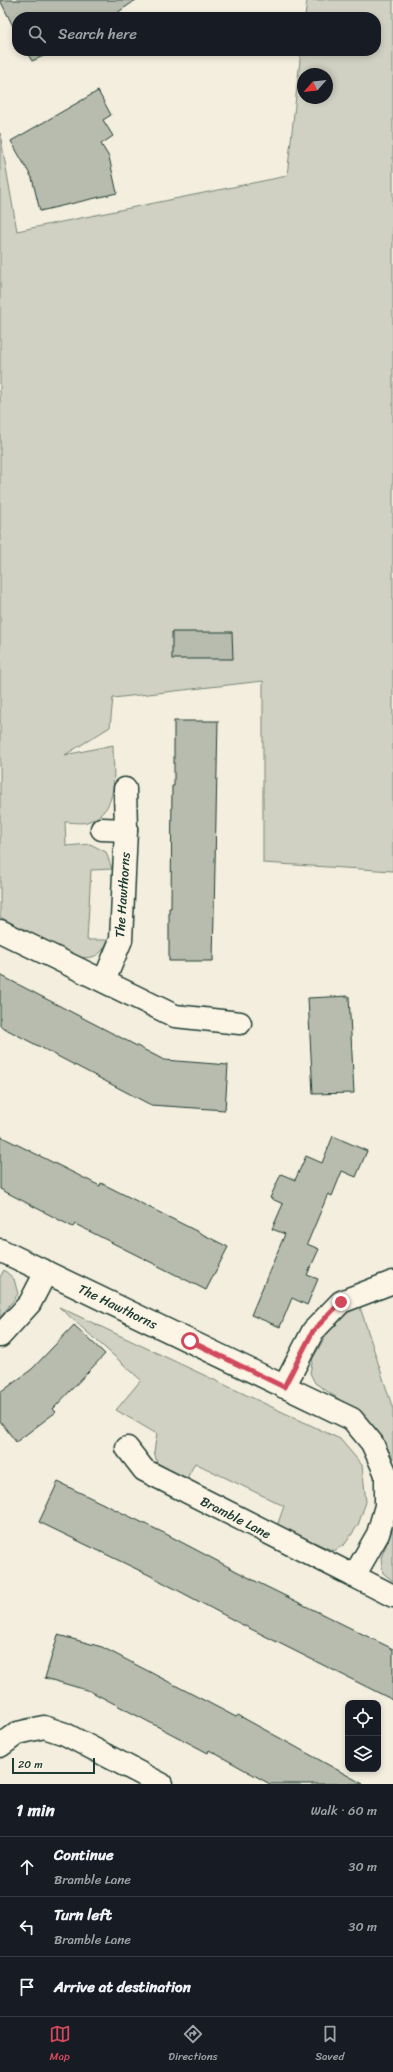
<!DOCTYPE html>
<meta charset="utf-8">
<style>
:root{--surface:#171b24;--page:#242831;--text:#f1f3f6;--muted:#9ea1a6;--line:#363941;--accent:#d1495b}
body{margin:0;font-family:Sriracha,sans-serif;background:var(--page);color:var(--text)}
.controls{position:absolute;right:12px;bottom:12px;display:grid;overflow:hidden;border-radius:8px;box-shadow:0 2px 6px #0003}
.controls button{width:36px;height:36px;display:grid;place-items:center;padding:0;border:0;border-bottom:1px solid var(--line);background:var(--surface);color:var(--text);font:20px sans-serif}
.compass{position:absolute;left:297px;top:68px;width:36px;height:36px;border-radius:50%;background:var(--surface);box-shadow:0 2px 6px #0003;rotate:243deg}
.scale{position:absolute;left:12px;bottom:10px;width:83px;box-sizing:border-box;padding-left:4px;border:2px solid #1f3d34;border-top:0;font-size:11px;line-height:14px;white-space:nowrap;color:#1f3d34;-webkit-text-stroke:3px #fcf5e5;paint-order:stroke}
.stop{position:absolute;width:12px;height:12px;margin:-9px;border:3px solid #d1495b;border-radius:50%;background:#fff}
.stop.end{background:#d1495b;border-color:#fff;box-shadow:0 1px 4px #0008}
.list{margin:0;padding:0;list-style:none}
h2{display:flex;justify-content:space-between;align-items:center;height:52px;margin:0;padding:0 16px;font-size:17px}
h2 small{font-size:13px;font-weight:400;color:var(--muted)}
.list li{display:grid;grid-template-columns:26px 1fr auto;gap:12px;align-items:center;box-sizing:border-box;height:60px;padding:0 16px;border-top:1px solid var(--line)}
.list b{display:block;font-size:15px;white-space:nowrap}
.list p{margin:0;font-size:13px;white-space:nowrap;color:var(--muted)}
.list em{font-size:13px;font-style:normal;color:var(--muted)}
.icon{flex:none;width:22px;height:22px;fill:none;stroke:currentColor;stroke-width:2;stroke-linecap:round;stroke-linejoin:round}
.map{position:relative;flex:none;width:393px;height:1784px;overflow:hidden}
.search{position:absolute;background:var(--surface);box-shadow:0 2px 6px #0003;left:12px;right:12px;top:12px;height:44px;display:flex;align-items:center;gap:10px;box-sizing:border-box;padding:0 14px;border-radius:16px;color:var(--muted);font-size:15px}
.sheet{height:232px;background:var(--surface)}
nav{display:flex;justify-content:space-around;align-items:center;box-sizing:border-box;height:56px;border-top:1px solid var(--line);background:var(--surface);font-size:11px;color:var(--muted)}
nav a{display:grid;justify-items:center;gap:2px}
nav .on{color:var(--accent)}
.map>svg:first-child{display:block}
.green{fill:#d0d1c2;stroke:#78877b;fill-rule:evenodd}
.building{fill:#b8bcae;stroke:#1f3d34}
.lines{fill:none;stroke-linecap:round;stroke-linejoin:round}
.minor-casing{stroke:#1f3d34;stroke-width:25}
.minor{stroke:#fcf5e5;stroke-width:22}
.route{stroke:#d1495b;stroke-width:5}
.labels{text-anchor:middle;stroke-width:3.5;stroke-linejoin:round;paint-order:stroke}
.street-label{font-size:13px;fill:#1f3d34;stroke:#fcf5e5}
</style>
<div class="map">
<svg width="393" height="1784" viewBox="0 0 393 1784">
<rect width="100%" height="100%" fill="#f3eede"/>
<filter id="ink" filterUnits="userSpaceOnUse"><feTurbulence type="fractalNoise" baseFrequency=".025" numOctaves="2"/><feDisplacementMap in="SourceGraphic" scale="8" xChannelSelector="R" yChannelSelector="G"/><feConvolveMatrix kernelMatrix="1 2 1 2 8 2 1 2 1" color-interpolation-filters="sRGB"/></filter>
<g filter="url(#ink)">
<g class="green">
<path d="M307,0H393V871L263,863V681L113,698L110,727L65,755L113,745C113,773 121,811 87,822C81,824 72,822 65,822L66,846L90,844L106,852L112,869L91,870L87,940H108C101,956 95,959 77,957L0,917V133L17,231L287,176L301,51H376V17H305ZM303,74H327V98H303Z"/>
<path d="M4,1270L14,1279L18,1294L0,1318V1277Z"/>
<path d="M59,1307L340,1439L362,1465L366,1502L358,1525L345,1544L334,1551L277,1526L284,1506L195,1463L186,1480L157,1463L154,1451L157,1434L116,1410L141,1380Z"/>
<path d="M360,1307L393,1409V1465L386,1443L362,1415L315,1383L310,1373L313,1358L326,1335L350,1310Z"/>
<path d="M393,1528V1581L383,1573L381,1558Z"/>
</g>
<g class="building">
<path d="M0,0H136L111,17H17V34Z"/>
<path d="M26,51H55L32,61Z"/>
<path d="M98,91L111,115L103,120L113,136L101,144L109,157L117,193L40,211L32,178L11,141Z"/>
<path d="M172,632H232L233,659H172Z"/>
<path d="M174,721H218L213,961H169V908H171L172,786H174Z"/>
<path d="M0,975L164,1060L228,1065L225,1110L151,1105L0,1026Z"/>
<path d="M349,996L354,1093L313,1094L308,998Z"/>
<path d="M0,1136L100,1186L101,1183L228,1247L206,1290L75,1224L73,1227L0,1189Z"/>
<path d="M333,1136L367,1151L356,1177L342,1171L332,1196L328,1194L307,1244L319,1249L307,1275L318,1279L307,1305L292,1298L280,1327L251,1315L285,1234L272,1229L283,1204L270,1198L281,1174L295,1180L306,1156L322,1163Z"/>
<path d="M74,1325L105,1354L53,1409L56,1412L16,1442L0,1421V1393L32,1369Z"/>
<path d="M58,1482L164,1533L261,1584L393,1649V1700L241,1624L149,1575L39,1522Z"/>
<path d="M58,1635L102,1647L236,1717L238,1715L363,1784H270L209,1750L208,1753L90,1691L45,1678Z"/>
</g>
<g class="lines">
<g class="minor-casing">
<g id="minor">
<path d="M102,829L126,830"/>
<path d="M0,931L175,1016L240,1023"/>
<path d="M104,981L121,940L126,830L125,789"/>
<path d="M0,1250L352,1419L372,1443L386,1474V1506L378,1534L354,1576L393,1596"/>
<path d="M0,1336L30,1303L46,1272"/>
<path d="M284,1387L313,1331L341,1302L393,1282"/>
<path d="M127,1448L144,1470L354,1576"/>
<path d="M0,1746L18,1733L44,1727L65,1734L161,1784"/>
</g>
</g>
<use href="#minor" class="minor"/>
</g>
</g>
<g class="lines" filter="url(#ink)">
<path class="route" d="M190,1341L284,1387L313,1331L341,1302"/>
</g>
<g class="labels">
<g class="street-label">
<text transform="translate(122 895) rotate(-86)" y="5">The Hawthorns</text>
<text transform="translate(118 1306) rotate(26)" y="5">The Hawthorns</text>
<text transform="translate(236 1517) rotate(27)" y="5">Bramble Lane</text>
</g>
</g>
</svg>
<div class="controls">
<button><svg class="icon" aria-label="locate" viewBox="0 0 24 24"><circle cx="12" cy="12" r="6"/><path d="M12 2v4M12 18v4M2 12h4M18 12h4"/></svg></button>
<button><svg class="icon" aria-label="layers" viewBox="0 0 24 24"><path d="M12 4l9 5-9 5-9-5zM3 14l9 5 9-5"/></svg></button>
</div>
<svg class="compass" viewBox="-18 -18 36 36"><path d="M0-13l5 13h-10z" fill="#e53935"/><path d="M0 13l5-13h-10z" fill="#9ea1a6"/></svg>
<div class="scale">20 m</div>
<div class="stop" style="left:190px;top:1341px"></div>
<div class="stop end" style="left:341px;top:1302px"></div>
<div class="search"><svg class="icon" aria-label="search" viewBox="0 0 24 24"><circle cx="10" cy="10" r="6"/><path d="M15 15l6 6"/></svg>Search here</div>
</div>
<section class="sheet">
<h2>1 min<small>Walk · 60 m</small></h2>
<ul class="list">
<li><svg class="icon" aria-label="ahead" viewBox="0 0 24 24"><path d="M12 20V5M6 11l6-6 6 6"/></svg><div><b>Continue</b><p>Bramble Lane</p></div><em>30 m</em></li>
<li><svg class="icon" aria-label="left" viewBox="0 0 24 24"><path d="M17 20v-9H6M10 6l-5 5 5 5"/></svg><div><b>Turn left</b><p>Bramble Lane</p></div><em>30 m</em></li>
<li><svg class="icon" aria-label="arrive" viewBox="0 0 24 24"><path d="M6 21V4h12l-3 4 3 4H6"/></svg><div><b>Arrive at destination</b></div></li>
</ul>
</section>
<nav>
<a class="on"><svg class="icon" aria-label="map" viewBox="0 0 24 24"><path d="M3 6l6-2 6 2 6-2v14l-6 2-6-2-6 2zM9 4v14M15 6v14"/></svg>Map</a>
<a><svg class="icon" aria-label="directions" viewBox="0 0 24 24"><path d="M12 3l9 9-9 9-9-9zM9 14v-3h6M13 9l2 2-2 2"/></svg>Directions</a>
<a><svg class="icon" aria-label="saved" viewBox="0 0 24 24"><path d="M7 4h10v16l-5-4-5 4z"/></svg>Saved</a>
</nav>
